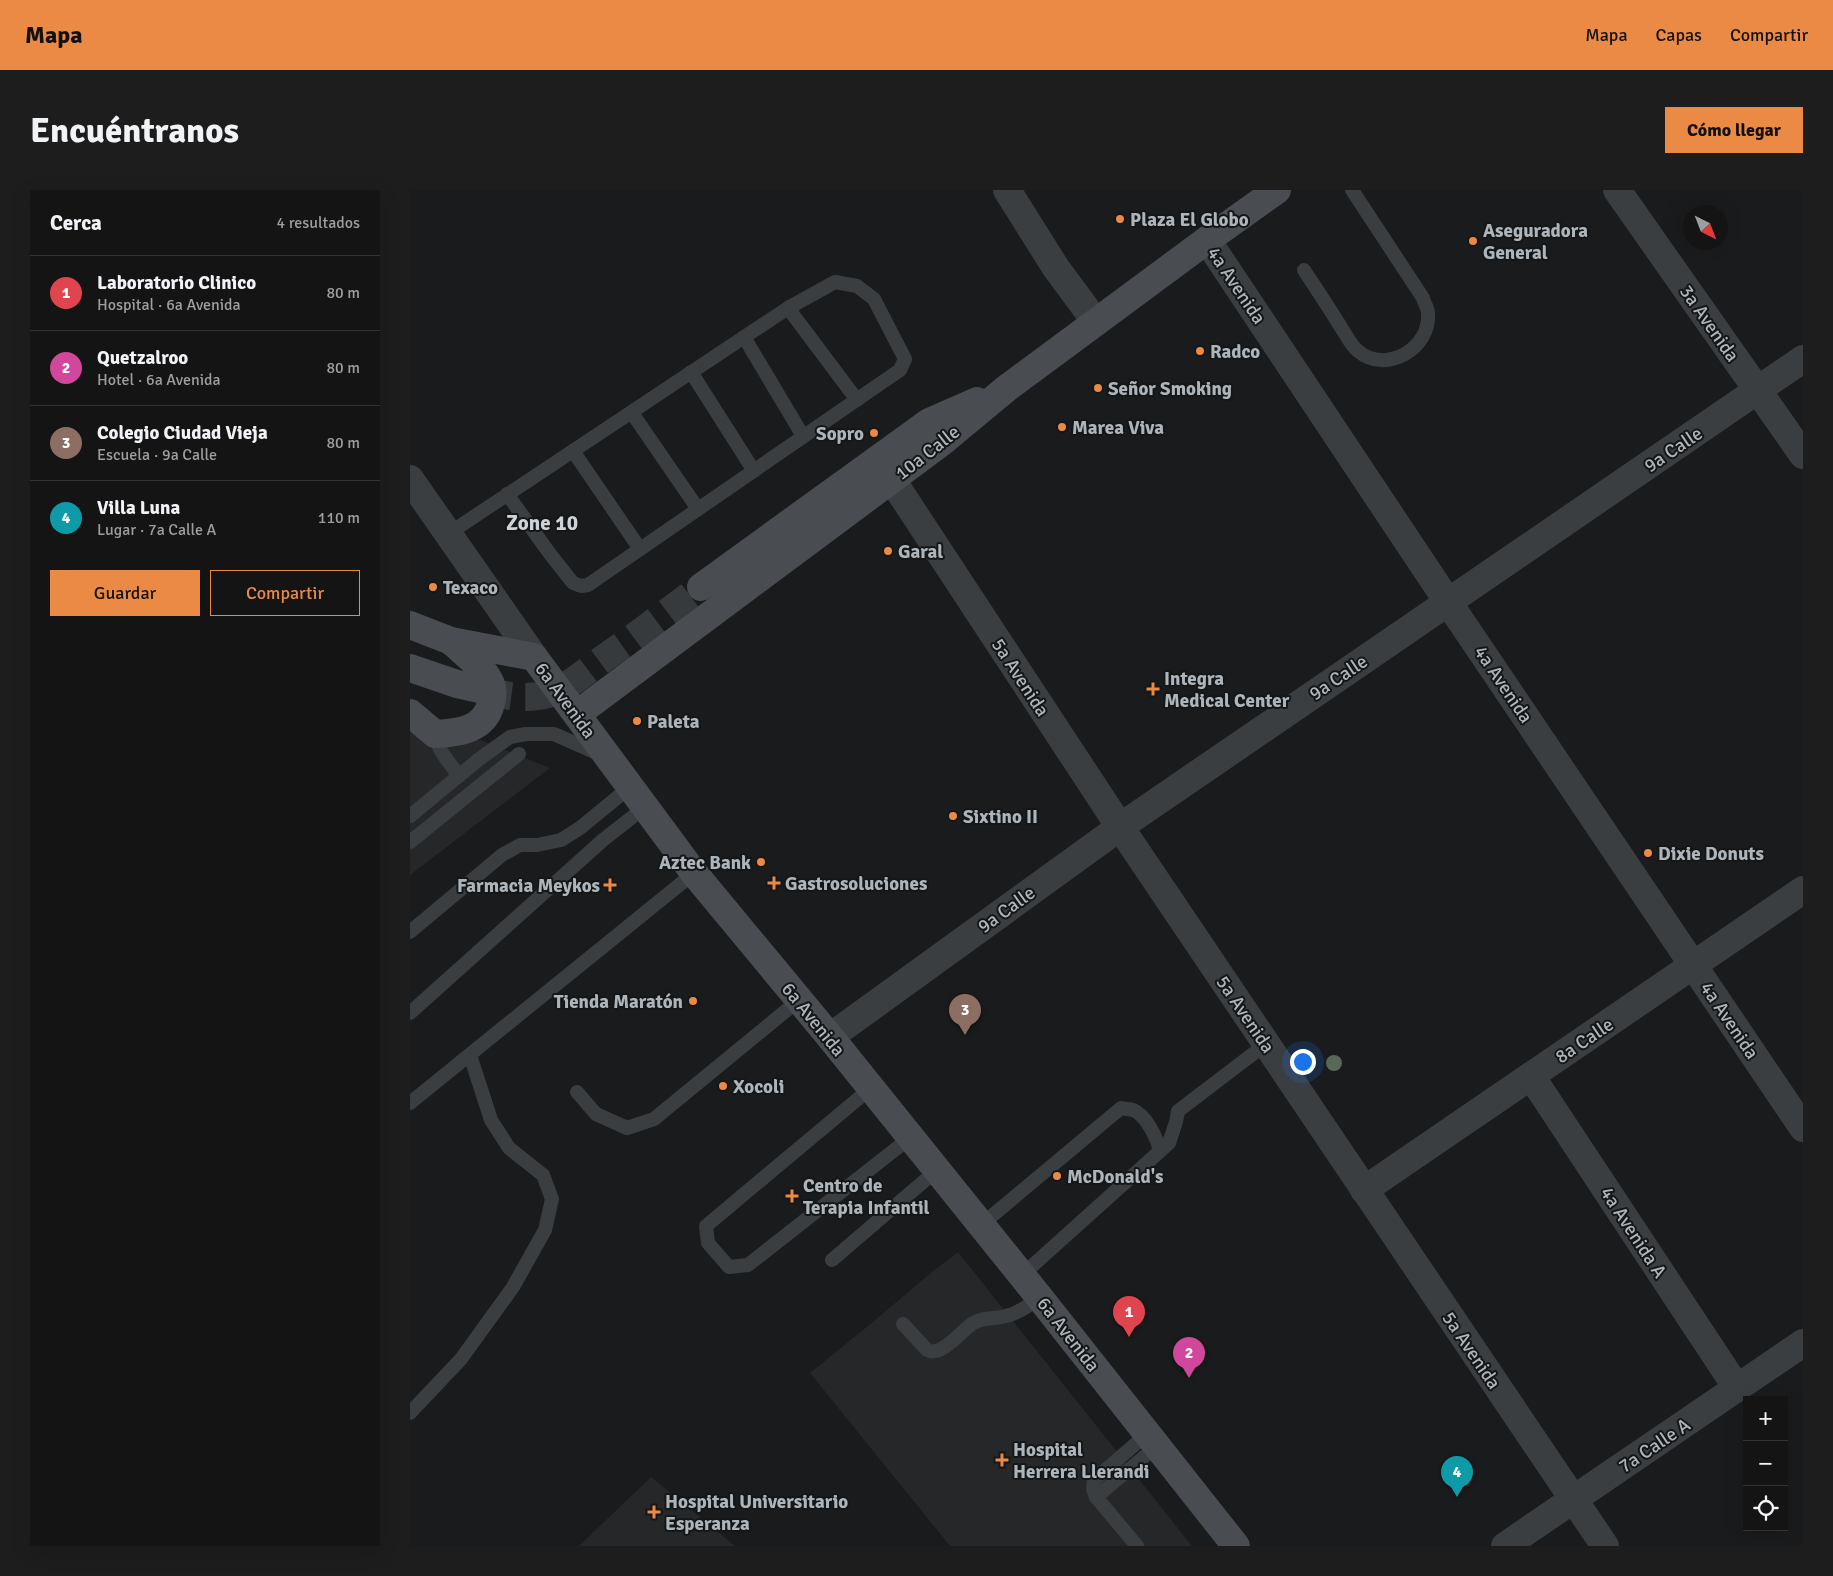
<!DOCTYPE html>
<html lang="es">
<meta charset="utf-8">
<style>
:root{--surface:#141415;--page:#1d1d1e;--text:#f1f3f6;--muted:#9d9ea0;--line:#333334;--accent:#ea8a44}
body{margin:0;font-family:Signika,sans-serif;background:var(--page);color:var(--text)}
.controls{position:absolute;right:15px;bottom:15px;display:grid;overflow:hidden;border-radius:0px;box-shadow:0 5px 20px #0002}
.controls button{width:45px;height:45px;display:grid;place-items:center;padding:0;border:0;border-bottom:1px solid var(--line);background:var(--surface);color:var(--text);font:25px sans-serif}
.compass{position:absolute;left:1273px;top:15px;width:45px;height:45px;border-radius:50%;background:var(--surface);box-shadow:0 5px 20px #0002;rotate:138deg}
.you{position:absolute;left:892px;top:871px;width:18px;height:18px;margin:-12px;border:4px solid #fff;border-radius:50%;background:#1a73e8;box-shadow:0 0 0 8px #1a73e833}
.badge{display:grid;place-items:center;width:32px;height:32px;border-radius:50%;background:var(--accent);color:#fff;font-size:16px;font-weight:700}
.pin{position:absolute;translate:-50% -41px;filter:drop-shadow(0 1px 2px #0008)}
.pin::after{content:'';position:absolute;top:26px;width:18px;height:15px;background:inherit;clip-path:polygon(0 0,100% 0,50% 100%)}
.list{margin:0;padding:0;list-style:none}
h2{display:flex;justify-content:space-between;align-items:center;height:65px;margin:0;padding:0 20px;font-size:21px}
h2 small{font-size:16px;font-weight:400;color:var(--muted)}
.list li{display:grid;grid-template-columns:32px 1fr auto;gap:15px;align-items:center;box-sizing:border-box;height:75px;padding:0 20px;border-top:1px solid var(--line)}
.list b{display:block;font-size:19px;white-space:nowrap}
.list p{margin:0;font-size:16px;white-space:nowrap;color:var(--muted)}
.list em{font-size:16px;font-style:normal;color:var(--muted)}
.actions{display:flex;gap:10px;padding:15px 20px}
.actions a{flex:1;padding:11px 0;border:1px solid var(--accent);border-radius:0px;text-align:center;font-size:18px;color:var(--accent)}
.actions .main{background:var(--accent);color:#111}
.icon{flex:none;width:28px;height:28px;fill:none;stroke:currentColor;stroke-width:2;stroke-linecap:round;stroke-linejoin:round}
.map{position:relative;flex:none;width:1393px;height:1356px;overflow:hidden;border-radius:0px}
header{display:flex;align-items:center;gap:30px;box-sizing:border-box;height:70px;padding:0 25px;background:var(--accent);color:#111}
header strong{font-size:24px}
nav{display:flex;gap:28px;margin-inline-start:auto;font-size:18px}
.intro{display:flex;align-items:center;justify-content:space-between;box-sizing:border-box;height:120px;padding:0 30px}
h1{margin:0;font-size:35px}
.button{padding:12px 22px;border-radius:0px;background:var(--accent);color:#111;font-size:18px;font-weight:700}
main{display:flex;gap:30px;padding:0 30px}
aside{flex:1;background:var(--surface);border-radius:0px;box-shadow:0 5px 20px #0002}
.map>svg:first-child{display:block}
.built{fill:#262729}
.lines{fill:none;stroke-linecap:round;stroke-linejoin:round}
.secondary-tunnel{stroke:#373a3c;stroke-width:28;stroke-dasharray:28 14;stroke-linecap:butt}
.service{stroke:#3b3e41;stroke-width:14}
.minor{stroke:#3b3e41;stroke-width:28}
.tertiary{stroke:#3b3e41;stroke-width:28}
.secondary{stroke:#494d51;stroke-width:28}
.tree{fill:#586756}
.poi-dot{fill:#ea8a44;stroke:#151617;stroke-width:2}
.labels{text-anchor:middle;stroke-width:4;stroke-linejoin:round;paint-order:stroke}
.poi-label{font-size:19px;font-weight:bold;fill:#adb5bb;stroke:#151617;text-anchor:start}
.street-label{font-size:19px;fill:#adb5bb;stroke:#151617}
.quarter-label{font-size:21px;font-weight:bold;fill:#ced3d7;stroke:#151617}
</style>
<header>
<strong>Mapa</strong>
<nav><a>Mapa</a><a>Capas</a><a>Compartir</a></nav>
</header>
<div class="intro"><h1>Encuéntranos</h1><a class="button">Cómo llegar</a></div>
<main>
<aside>
<h2>Cerca<small>4 resultados</small></h2>
<ul class="list">
<li><span class="badge" style="background:#e0444e">1</span><div><b>Laboratorio Clinico</b><p>Hospital · 6a Avenida</p></div><em>80 m</em></li>
<li><span class="badge" style="background:#d1479c">2</span><div><b>Quetzalroo</b><p>Hotel · 6a Avenida</p></div><em>80 m</em></li>
<li><span class="badge" style="background:#8d6e63">3</span><div><b>Colegio Ciudad Vieja</b><p>Escuela · 9a Calle</p></div><em>80 m</em></li>
<li><span class="badge" style="background:#0f9aa8">4</span><div><b>Villa Luna</b><p>Lugar · 7a Calle A</p></div><em>110 m</em></li>
</ul>
<div class="actions"><a class="main">Guardar</a><a>Compartir</a></div>
</aside>
<div class="map">
<svg width="1393" height="1356" viewBox="0 0 1393 1356">
<rect width="100%" height="100%" fill="#1a1b1c"/>
<g class="built">
<path d="M0,522L140,578L0,685Z"/>
<path d="M548,1062L782,1356H540L400,1183L458,1136L522,1082Z"/>
<path d="M241,1287L325,1356H169Z"/>
</g>
<g class="lines">
<path class="secondary-tunnel" d="M74,500C95,506 116,510 138,504C158,498 176,481 193,469C226,446 259,421 291,397"/>
<g class="service">
<path d="M894,80C907,100 920,119 932,139C937,146 941,156 948,161C976,185 1021,158 1018,123C1018,118 1014,113 1013,108L942,0"/>
<path d="M378,118L447,210"/>
<path d="M334,147L393,246"/>
<path d="M281,182L344,281"/>
<path d="M222,223L288,319"/>
<path d="M163,261L230,359"/>
<path d="M38,344L378,118L425,92L447,96L464,109L495,169L490,180L178,395L171,396L163,393L140,364L97,304"/>
<path d="M25,544C27,560 40,573 49,586"/>
<path d="M0,626L68,570L100,547L116,544H144L189,564"/>
<path d="M0,652L109,564"/>
<path d="M0,742L92,665L110,655H127L151,650L170,638L220,597"/>
<path d="M0,823L193,650L235,617"/>
<path d="M461,898L296,1036L298,1053L319,1077L338,1075L501,947"/>
<path d="M167,902L186,924L217,938L244,929L389,810"/>
<path d="M0,913L284,683"/>
<path d="M571,1035L711,918C714,919 719,919 723,920C736,925 747,948 750,961"/>
<path d="M422,1070L527,980"/>
<path d="M612,1085L759,953L766,932L768,921L856,854"/>
<path d="M493,1134L517,1160C531,1168 551,1141 562,1134C571,1127 585,1129 596,1126C608,1124 620,1114 630,1108"/>
<path d="M0,1223L51,1169L103,1097L135,1040L142,1009L133,985L99,958L81,930L60,865"/>
<path d="M686,1307L747,1256"/>
<path d="M727,1356L686,1307L683,1299L684,1290L737,1244"/>
</g>
<g class="minor">
<path d="M1207,0L1393,265"/>
<path d="M797,50L1038,412L1393,938"/>
<path d="M482,290L710,637L1195,1356"/>
<path d="M420,847L710,637L1393,169"/>
<path d="M1121,886L1327,1198"/>
<path d="M954,1000L1393,700"/>
<path d="M1095,1356L1393,1153"/>
</g>
<g class="tertiary">
<path d="M597,0L646,78L686,132"/>
<path d="M0,289L124,467"/>
</g>
<g class="secondary">
<path d="M291,397L519,232L567,211"/>
<path d="M0,435L41,451L124,467L284,683L420,847L630,1108L826,1356"/>
<path d="M0,478L47,494L74,500"/>
<path d="M0,523L25,544C48,543 75,540 81,513C83,506 83,497 79,490C71,475 54,463 41,451"/>
<path d="M167,524L532,252L597,198L797,50L867,0"/>
</g>
</g>
<circle class="tree" cx="924" cy="873" r="8"/>
<g class="poi-dot">
<circle cx="710" cy="29" r="5"/>
<circle cx="1063" cy="51" r="5"/>
<circle cx="790" cy="161" r="5"/>
<circle cx="688" cy="198" r="5"/>
<circle cx="652" cy="237" r="5"/>
<circle cx="464" cy="243" r="5"/>
<circle cx="478" cy="361" r="5"/>
<circle cx="23" cy="397" r="5"/>
<path d="M740.5 491.5h5v5h5v5h-5v5h-5v-5h-5v-5h5z"/>
<circle cx="227" cy="531" r="5"/>
<circle cx="543" cy="626" r="5"/>
<circle cx="1238" cy="663" r="5"/>
<circle cx="351" cy="672" r="5"/>
<path d="M361.5 685.5h5v5h5v5h-5v5h-5v-5h-5v-5h5z"/>
<path d="M197.5 687.5h5v5h5v5h-5v5h-5v-5h-5v-5h5z"/>
<circle cx="283" cy="811" r="5"/>
<circle cx="313" cy="896" r="5"/>
<circle cx="647" cy="986" r="5"/>
<path d="M379.5 998.5h5v5h5v5h-5v5h-5v-5h-5v-5h5z"/>
<path d="M589.5 1262.5h5v5h5v5h-5v5h-5v-5h-5v-5h5z"/>
<path d="M241.5 1314.5h5v5h5v5h-5v5h-5v-5h-5v-5h5z"/>
</g>
<g class="labels">
<g class="poi-label">
<text x="720" y="36">Plaza El Globo</text>
<text x="1073" y="47">Aseguradora<tspan x="1073" dy="22">General</tspan></text>
<text x="800" y="168">Radco</text>
<text x="698" y="205">Señor Smoking</text>
<text x="662" y="244">Marea Viva</text>
<text x="454" y="250" text-anchor="end">Sopro</text>
<text x="488" y="368">Garal</text>
<text x="33" y="404">Texaco</text>
<text x="754" y="495">Integra<tspan x="754" dy="22">Medical Center</tspan></text>
<text x="237" y="538">Paleta</text>
<text x="553" y="633">Sixtino II</text>
<text x="1248" y="670">Dixie Donuts</text>
<text x="341" y="679" text-anchor="end">Aztec Bank</text>
<text x="375" y="700">Gastrosoluciones</text>
<text x="190" y="702" text-anchor="end">Farmacia Meykos</text>
<text x="273" y="818" text-anchor="end">Tienda Maratón</text>
<text x="323" y="903">Xocoli</text>
<text x="657" y="993">McDonald's</text>
<text x="393" y="1002">Centro de<tspan x="393" dy="22">Terapia Infantil</tspan></text>
<text x="603" y="1266">Hospital<tspan x="603" dy="22">Herrera Llerandi</tspan></text>
<text x="255" y="1318">Hospital Universitario<tspan x="255" dy="22">Esperanza</tspan></text>
</g>
<g class="street-label">
<text transform="translate(827 95) rotate(56)" y="7">4a Avenida</text>
<text transform="translate(1300 133) rotate(55)" y="7">3a Avenida</text>
<text transform="translate(1263 259) rotate(-34)" y="7">9a Calle</text>
<text transform="translate(517 262) rotate(-38)" y="7">10a Calle</text>
<text transform="translate(611 487) rotate(57)" y="7">5a Avenida</text>
<text transform="translate(928 487) rotate(-34)" y="7">9a Calle</text>
<text transform="translate(1094 494) rotate(56)" y="7">4a Avenida</text>
<text transform="translate(156 510) rotate(54)" y="7">6a Avenida</text>
<text transform="translate(596 719) rotate(-36)" y="7">9a Calle</text>
<text transform="translate(836 824) rotate(56)" y="7">5a Avenida</text>
<text transform="translate(404 829) rotate(51)" y="7">6a Avenida</text>
<text transform="translate(1320 830) rotate(56)" y="7">4a Avenida</text>
<text transform="translate(1174 850) rotate(-34)" y="7">8a Calle</text>
<text transform="translate(1224 1042) rotate(57)" y="7">4a Avenida A</text>
<text transform="translate(659 1144) rotate(52)" y="7">6a Avenida</text>
<text transform="translate(1062 1160) rotate(56)" y="7">5a Avenida</text>
<text transform="translate(1244 1255) rotate(-34)" y="7">7a Calle A</text>
</g>
<g class="quarter-label">
<text x="132" y="340">Zone 10</text>
</g>
</g>
</svg>
<div class="controls">
<button>+</button>
<button>−</button>
<button><svg class="icon" aria-label="locate" viewBox="0 0 24 24"><circle cx="12" cy="12" r="6"/><path d="M12 2v4M12 18v4M2 12h4M18 12h4"/></svg></button>
</div>
<svg class="compass" viewBox="-18 -18 36 36"><path d="M0-13l5 13h-10z" fill="#e53935"/><path d="M0 13l5-13h-10z" fill="#9d9ea0"/></svg>
<div class="you"></div>
<div class="pin badge" style="left:719px;top:1147px;background:#e0444e">1</div>
<div class="pin badge" style="left:779px;top:1188px;background:#d1479c">2</div>
<div class="pin badge" style="left:555px;top:845px;background:#8d6e63">3</div>
<div class="pin badge" style="left:1047px;top:1307px;background:#0f9aa8">4</div>
</div>
</main>
